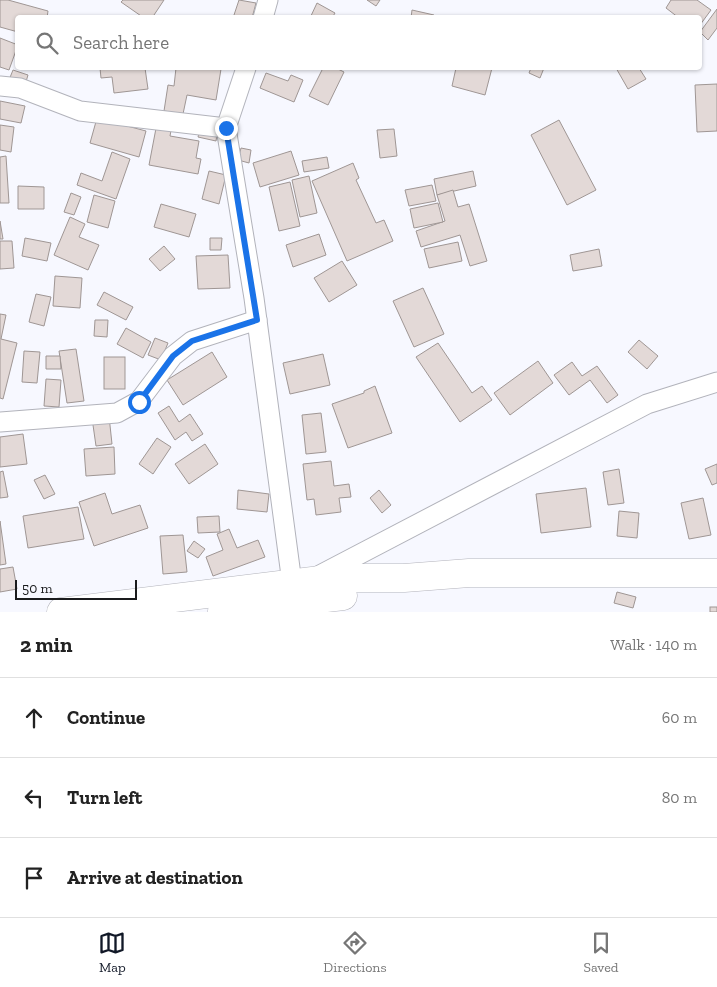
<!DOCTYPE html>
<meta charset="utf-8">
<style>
:root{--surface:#fff;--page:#f2f2f2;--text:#222;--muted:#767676;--line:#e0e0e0;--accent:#111827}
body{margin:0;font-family:"Zilla Slab",serif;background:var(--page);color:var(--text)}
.scale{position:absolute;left:15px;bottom:12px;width:122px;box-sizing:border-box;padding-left:5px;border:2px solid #1a1b1d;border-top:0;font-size:14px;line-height:18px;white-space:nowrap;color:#1a1b1d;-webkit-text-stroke:4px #f7f8ff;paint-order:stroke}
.stop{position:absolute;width:15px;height:15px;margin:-11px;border:4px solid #1a73e8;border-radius:50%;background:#fff}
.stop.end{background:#1a73e8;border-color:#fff;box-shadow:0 1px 5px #0008}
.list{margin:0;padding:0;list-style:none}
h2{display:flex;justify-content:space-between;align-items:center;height:65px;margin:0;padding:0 20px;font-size:21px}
h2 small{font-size:16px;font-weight:400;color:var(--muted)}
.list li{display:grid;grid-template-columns:32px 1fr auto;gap:15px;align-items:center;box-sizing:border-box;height:80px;padding:0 20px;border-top:1px solid var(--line)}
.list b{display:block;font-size:19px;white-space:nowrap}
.list em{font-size:16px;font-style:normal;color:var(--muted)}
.icon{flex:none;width:28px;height:28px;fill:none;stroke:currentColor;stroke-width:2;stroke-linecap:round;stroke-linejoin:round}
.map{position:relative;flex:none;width:717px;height:612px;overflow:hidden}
.search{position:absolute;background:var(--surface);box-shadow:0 1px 4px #0004;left:15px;right:15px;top:15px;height:55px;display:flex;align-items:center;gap:12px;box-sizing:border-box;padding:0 18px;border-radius:5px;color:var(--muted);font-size:19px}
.sheet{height:305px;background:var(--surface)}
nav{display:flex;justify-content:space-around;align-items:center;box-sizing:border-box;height:70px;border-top:1px solid var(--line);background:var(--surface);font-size:14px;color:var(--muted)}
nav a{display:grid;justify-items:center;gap:2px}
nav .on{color:var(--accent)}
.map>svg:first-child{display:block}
.building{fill:#e3d9d7;stroke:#9f9694}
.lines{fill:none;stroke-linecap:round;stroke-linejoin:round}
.street-casing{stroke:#b2b3bb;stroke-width:21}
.primary-casing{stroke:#b2b3bb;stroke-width:29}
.street{stroke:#fff;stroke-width:19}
.primary{stroke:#fff;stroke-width:28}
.route{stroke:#1a73e8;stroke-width:6}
</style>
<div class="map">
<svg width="717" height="612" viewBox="0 0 717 612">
<rect width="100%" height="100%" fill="#f7f8ff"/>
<g class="building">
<path d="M0,0H8L48,11L47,18H18V32L0,27Z"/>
<path d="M123,0H164L152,18H144L121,2Z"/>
<path d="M239,0L256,3L252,18H233Z"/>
<path d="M367,0H380L376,6Z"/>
<path d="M671,0H697L711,10L700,25V18H679L666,8Z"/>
<path d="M317,3L335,13L332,18H310Z"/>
<path d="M717,9V28L708,40L700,32Z"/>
<path d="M412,10L434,15L433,18H411Z"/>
<path d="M0,38L18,45L9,70L0,67Z"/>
<path d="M100,68H145L148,89L114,93L112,77L101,78Z"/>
<path d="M176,68L221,69L216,100L187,95L183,114L164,111L168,85L174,86Z"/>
<path d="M323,68H336L344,72L328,105L309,96Z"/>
<path d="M456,68H492L485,95L452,86Z"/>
<path d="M531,68H544L540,78L529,73Z"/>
<path d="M616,68H639L646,79L628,89Z"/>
<path d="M13,70L28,75L25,85L9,80Z"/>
<path d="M266,73L288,81L291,75L303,80L294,102L260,88Z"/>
<path d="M717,84V131L697,132L695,85Z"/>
<path d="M0,101L25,106L21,123L0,119Z"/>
<path d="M97,118L146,131L139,157L90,143Z"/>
<path d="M559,120L596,190L567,205L531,135Z"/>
<path d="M157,123L172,125L170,136L199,141L196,158L201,159L198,174L149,165Z"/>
<path d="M0,125L14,127L11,152L0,150Z"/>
<path d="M201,125L218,129L216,141L198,137Z"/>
<path d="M394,129L397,156L380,158L377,130Z"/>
<path d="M241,148L251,150L249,163L238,160Z"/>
<path d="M291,151L299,175L260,187L253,163Z"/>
<path d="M112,152L130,159L116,199L77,185L81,173L102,181Z"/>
<path d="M6,156L9,203H0V157Z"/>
<path d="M327,157L329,168L304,172L302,161Z"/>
<path d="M353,163L359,178L356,180L376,223L384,220L393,241L347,261L312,181Z"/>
<path d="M209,171L226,175L219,204L202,199Z"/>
<path d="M473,171L476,186L437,195L434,179Z"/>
<path d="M309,176L317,213L300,217L292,180Z"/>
<path d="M290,182L300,226L279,231L269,187Z"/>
<path d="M432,185L436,201L409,206L405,190Z"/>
<path d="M18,186L44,187V209H18Z"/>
<path d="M453,190L458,207L469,204L487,261L470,266L460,235L421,247L416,231L445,221L437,195Z"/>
<path d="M71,193L81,197L74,215L64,212Z"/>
<path d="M94,195L115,201L108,228L87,222Z"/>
<path d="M438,203L443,222L414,228L410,209Z"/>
<path d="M161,204L196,214L189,237L154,227Z"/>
<path d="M70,217L85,224L79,237L99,245L88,270L54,255Z"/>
<path d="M0,221L3,239H0Z"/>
<path d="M319,234L326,255L293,267L286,245Z"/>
<path d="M25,238L51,243L47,261L22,256Z"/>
<path d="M210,238H222L221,250H210Z"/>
<path d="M0,241H12L14,268L0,269Z"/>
<path d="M458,242L462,261L429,268L424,249Z"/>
<path d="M164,246L175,259L160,271L149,259Z"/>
<path d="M599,249L602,266L573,271L570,255Z"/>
<path d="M228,255L230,288L198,289L196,256Z"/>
<path d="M342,261L357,285L329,302L314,278Z"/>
<path d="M55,276L82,278L80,308L53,306Z"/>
<path d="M423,288L444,334L414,347L393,301Z"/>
<path d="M104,292L133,307L126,320L97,305Z"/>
<path d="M36,294L51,297L44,326L29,322Z"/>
<path d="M0,314L6,315L1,339L17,343L3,399L0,398Z"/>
<path d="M95,320H108L107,337L94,336Z"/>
<path d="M126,328L151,342L143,358L117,344Z"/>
<path d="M155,338L168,343L161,360L148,355Z"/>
<path d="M639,340L658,356L647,369L628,352Z"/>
<path d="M438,343L472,393L482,386L492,400L460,422L416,357Z"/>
<path d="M76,349L84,401L67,403L59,351Z"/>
<path d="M24,351L40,352L37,383L22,382Z"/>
<path d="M212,352L227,377L183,405L167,380Z"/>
<path d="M323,354L330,385L290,394L283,363Z"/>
<path d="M46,356H60L61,369H46Z"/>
<rect x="104" y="357" width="21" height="32"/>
<path d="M538,361L553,383L510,415L494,393Z"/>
<path d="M572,362L582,376L597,366L618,395L607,403L590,380L569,395L554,375Z"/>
<path d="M46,379L61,380L59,407L44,406Z"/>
<path d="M375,386L392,433L348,448L332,404L364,393V391Z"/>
<path d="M169,406L179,422L190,414L203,434L192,441L186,432L175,440L158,413Z"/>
<path d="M321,413L326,452L306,454L302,415Z"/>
<path d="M109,416L112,444L96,446L92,418Z"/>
<path d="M23,434L27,464L0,467V437Z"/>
<path d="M157,438L171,447L153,474L139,464Z"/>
<path d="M205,444L218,464L189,484L175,464Z"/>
<path d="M114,447L115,474L86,476L84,449Z"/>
<path d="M331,461L334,486L349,484L351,497L339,498L341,512L316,515L314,499L307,500L303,464Z"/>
<path d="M717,464V483L712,485L705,469Z"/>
<path d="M619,469L624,503L608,505L603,472Z"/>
<path d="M3,471L8,497L0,498V472Z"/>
<path d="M45,475L55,494L44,499L34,480Z"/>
<path d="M586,488L591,527L541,533L536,494Z"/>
<path d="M238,490L269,494L267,512L237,509Z"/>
<path d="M379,490L391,505L382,513L370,498Z"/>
<path d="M105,493L112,514L140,505L148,528L94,546L79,502Z"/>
<path d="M703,498L711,535L689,539L681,503Z"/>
<path d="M78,507L84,539L28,548L23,516Z"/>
<path d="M619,511L639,513L637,538L617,536Z"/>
<path d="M219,516L220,532L198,533L197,517Z"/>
<path d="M0,521L6,564L0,565Z"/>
<path d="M229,529L237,548L258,540L265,557L213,576L206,557L223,550L217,534Z"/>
<path d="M183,535L187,572L163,574L160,536Z"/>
<path d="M194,541L205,549L198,558L187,551Z"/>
<path d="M13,567L17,589L0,592V569Z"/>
<path d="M617,592L636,597L633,608L614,603Z"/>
<rect x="710" y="607" width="7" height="5"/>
</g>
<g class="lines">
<g class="street-casing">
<g id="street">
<path d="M263,18L268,0"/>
<path d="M246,68L226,128L254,298L292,583"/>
<path d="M0,86L20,88L80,111L226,128"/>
<path d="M0,422L117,413L139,401L173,356L192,341L257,320"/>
<path d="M318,576L647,404L717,382"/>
</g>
</g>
<g class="primary-casing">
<g id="primary">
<path d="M222,611L343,596"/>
<path d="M61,612L337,578H404L469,573H717"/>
</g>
</g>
<use href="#street" class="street"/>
<use href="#primary" class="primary"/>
</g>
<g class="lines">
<path class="route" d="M139,402L173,356L192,341L257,320L226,128"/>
</g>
</svg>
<div class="scale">50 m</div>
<div class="stop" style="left:139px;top:402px"></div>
<div class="stop end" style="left:226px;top:128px"></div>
<div class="search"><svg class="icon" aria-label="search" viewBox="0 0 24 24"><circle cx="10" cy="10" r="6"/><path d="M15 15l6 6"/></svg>Search here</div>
</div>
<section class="sheet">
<h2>2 min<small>Walk · 140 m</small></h2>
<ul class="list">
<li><svg class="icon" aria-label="ahead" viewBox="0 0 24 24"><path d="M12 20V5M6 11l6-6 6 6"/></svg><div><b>Continue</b></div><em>60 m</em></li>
<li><svg class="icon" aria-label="left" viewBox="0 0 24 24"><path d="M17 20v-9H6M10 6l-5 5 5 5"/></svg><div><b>Turn left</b></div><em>80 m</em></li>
<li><svg class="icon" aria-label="arrive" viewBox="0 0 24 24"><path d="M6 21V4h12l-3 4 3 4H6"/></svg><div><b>Arrive at destination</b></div></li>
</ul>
</section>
<nav>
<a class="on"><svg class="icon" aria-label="map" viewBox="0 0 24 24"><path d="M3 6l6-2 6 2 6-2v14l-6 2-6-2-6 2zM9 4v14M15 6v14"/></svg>Map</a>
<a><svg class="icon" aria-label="directions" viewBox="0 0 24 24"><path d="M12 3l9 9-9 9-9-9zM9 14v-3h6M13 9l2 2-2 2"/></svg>Directions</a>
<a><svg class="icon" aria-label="saved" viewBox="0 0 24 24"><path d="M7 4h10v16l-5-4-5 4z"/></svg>Saved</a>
</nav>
